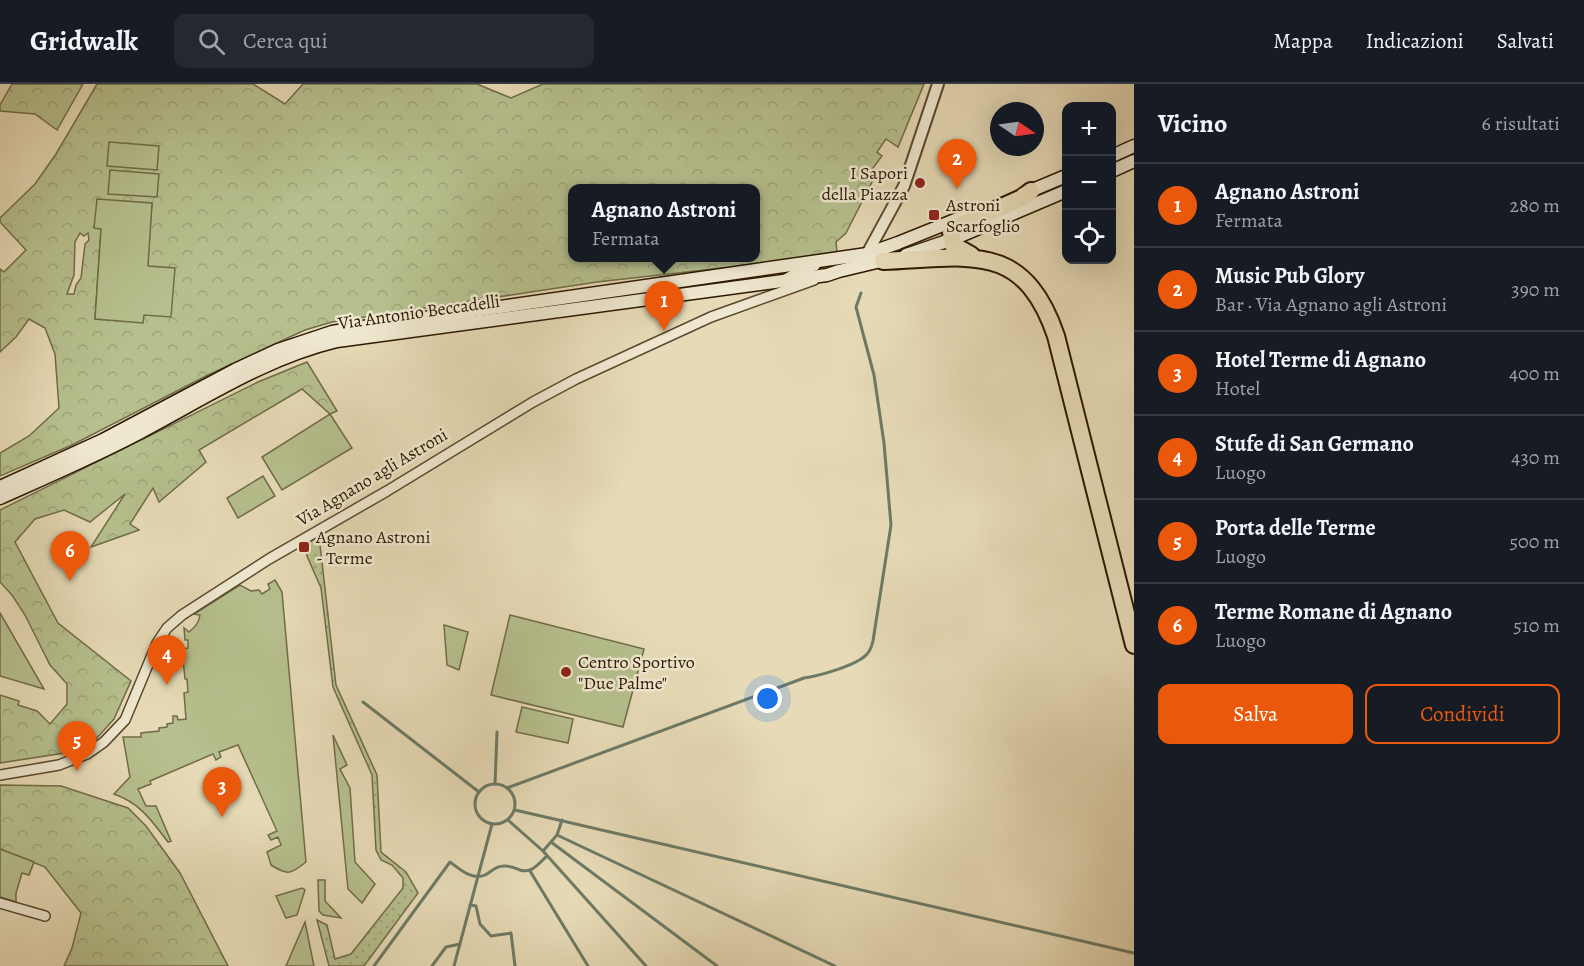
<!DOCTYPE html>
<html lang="it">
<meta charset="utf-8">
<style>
:root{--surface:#171b24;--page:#242831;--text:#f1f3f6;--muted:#9ea1a6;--line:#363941;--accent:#ea580c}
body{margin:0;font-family:Alegreya,serif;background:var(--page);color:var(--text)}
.controls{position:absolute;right:18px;top:18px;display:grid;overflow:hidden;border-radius:12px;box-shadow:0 6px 24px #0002}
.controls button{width:54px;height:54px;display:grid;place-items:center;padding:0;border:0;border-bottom:2px solid var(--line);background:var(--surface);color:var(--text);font:30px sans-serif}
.compass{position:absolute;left:990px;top:18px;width:54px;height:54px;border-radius:50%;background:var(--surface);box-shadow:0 6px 24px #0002;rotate:103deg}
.you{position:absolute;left:768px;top:615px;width:21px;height:21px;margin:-15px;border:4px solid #fff;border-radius:50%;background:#1a73e8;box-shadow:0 0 0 9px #1a73e833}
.badge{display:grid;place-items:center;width:39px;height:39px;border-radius:50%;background:var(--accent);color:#fff;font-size:20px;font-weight:700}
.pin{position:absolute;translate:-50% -50px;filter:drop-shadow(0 2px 3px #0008)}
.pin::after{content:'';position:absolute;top:32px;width:21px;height:18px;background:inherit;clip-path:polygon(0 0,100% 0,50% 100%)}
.popup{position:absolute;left:568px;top:100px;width:192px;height:78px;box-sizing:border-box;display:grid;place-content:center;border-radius:12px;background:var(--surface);filter:drop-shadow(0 2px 4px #0005);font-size:20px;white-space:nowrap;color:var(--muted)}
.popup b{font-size:22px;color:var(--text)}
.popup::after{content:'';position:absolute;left:50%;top:100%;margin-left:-12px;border:12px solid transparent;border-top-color:var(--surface)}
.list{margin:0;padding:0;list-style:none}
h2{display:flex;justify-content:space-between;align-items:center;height:78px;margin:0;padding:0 24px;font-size:26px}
h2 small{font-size:20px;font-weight:400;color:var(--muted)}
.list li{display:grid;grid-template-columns:39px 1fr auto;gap:18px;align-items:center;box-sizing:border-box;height:84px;padding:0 24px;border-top:2px solid var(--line)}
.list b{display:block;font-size:22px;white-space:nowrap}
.list p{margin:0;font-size:20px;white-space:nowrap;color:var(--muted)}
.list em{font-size:20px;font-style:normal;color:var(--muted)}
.actions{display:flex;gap:12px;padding:18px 24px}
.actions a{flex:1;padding:14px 0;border:2px solid var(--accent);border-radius:12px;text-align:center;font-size:21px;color:var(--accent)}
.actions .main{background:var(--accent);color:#fff}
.icon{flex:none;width:33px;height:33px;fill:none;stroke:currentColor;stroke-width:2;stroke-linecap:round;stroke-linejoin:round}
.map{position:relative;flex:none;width:1134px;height:882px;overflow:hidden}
header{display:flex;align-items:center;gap:36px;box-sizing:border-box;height:84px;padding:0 30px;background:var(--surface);border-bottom:2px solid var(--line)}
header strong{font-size:28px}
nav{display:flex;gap:33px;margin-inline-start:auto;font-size:21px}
.search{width:420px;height:54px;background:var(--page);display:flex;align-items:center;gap:15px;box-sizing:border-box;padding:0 21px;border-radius:12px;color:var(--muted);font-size:22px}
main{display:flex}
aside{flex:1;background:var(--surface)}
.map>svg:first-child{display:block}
.grass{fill:url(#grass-dots);stroke:#716c47;stroke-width:1.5}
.forest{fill:url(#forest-crowns);stroke:#716c47;stroke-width:1.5;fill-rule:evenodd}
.green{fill:#b6c08e;stroke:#716c47;stroke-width:1.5}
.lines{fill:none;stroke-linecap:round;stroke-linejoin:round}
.stream{stroke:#6d7a65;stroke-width:3}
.minor-casing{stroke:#5b492e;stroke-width:12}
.tertiary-casing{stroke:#5b492e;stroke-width:14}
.secondary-casing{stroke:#2c1800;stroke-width:15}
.motorway-casing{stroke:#2c1800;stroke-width:20}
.minor{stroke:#efe8d0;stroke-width:9}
.tertiary{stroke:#efe8d0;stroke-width:10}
.secondary{stroke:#efe8d0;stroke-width:12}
.motorway{stroke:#e7dbb7;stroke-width:16}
.poi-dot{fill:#8f2418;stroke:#efe8d0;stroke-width:2}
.labels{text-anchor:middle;stroke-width:5;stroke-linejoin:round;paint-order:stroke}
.poi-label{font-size:18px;fill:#2c1800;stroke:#efe8d0;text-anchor:start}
.street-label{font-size:18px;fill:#2c1800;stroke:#efe8d0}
</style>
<header>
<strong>Gridwalk</strong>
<div class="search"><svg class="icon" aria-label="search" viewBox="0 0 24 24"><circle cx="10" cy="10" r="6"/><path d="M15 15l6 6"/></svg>Cerca qui</div>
<nav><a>Mappa</a><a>Indicazioni</a><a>Salvati</a></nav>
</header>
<main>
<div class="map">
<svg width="1134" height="882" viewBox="0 0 1134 882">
<defs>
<pattern id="grass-dots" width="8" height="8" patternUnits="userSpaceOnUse" patternTransform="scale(1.5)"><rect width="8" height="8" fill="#b6c08e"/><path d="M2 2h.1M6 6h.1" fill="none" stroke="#9da479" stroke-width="1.8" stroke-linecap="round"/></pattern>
<pattern id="forest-crowns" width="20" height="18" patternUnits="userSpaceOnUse" patternTransform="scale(1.5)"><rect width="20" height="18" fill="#b6c08e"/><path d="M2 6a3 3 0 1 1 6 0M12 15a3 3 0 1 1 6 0" fill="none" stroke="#9da479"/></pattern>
</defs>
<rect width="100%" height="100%" fill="#e7dbb7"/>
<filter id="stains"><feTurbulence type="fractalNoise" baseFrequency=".00333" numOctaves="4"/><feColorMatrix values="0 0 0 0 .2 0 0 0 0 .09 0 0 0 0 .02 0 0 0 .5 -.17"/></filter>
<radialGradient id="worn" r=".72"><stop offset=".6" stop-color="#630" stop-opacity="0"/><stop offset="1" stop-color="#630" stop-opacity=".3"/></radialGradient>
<path class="grass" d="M316,454L320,461L336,601L377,691L381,768L406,788L418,809L364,882H329L317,836L327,841L335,875L351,870L403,804V794L392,781L381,776L376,766L372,691L333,603L321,504L307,472L305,461Z"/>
<g class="forest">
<path d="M12,0H83L57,46L35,30L0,27V21Z"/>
<path d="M97,0H253L285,20L303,0H477L511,14L543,0H924L898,63L886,55L877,68L882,72L867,92L873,96L846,149L836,158L837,168L749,181L597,198L332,238L305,246L208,291L72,361L0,392V369L29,352L59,324L55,270L45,244L29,235L16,253L0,268V185L4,188L26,166L0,138V134L35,100L56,70ZM572,104H756V174H572ZM152,119L143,238L95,235L101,145ZM80,149L84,152L88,149L89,156L85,160L81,194L76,201L74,210H67L74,191L75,158Z"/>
<path d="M307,278L337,327L330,330L302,305L199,366L206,378L159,418L153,404L130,440L139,446L91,463L125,410L90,438L64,426L35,435L15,458L58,539L131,597L114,635L96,655L71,668L0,679V611L19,617L18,621L37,627L50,640L67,620V600L50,581L25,531L12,511L0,498V426L258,298Z"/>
<path d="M0,701L61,702L128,724L146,742L180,789L228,882H64L72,864L81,829L45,783L0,765Z"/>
</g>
<g class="green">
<path d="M109,58L159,62L157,86L107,82Z"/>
<path d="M110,86L159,90L157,113L108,110Z"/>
<path d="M97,115L152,119L148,182L175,184L171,233L144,231L143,239L95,235L101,145L94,144Z"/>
<path d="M330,330L352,364L282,406L262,373Z"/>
<path d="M263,392L275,412L238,434L227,414Z"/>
<path d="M275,496L282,508L306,778C291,790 288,792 271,781L267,768L281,761L278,753L271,756L268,751L277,747L238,661L219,668L221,673L216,676L213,670L150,697L151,700L138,705L146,722H156L171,757L168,758C152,737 140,719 114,710L130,693L123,653H141V649L159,647V644L167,643V640L173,639V632H177L178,636L186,635L184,609L188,608L187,595H185L182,565L188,564V556H185L184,544L189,548C195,543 199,539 200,531L194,530L240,501L251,507L259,506L262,510L270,505L268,500Z"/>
<path d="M0,529L44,605L0,592Z"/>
<path d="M510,531L644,565L623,643L491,611Z"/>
<path d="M444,541L468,548L459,586L447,581Z"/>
<path d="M522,623L573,635L568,659L516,648Z"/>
<path d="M333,651L347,681L340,685L350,704L355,778L375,800L362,819L348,805Z"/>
<path d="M0,765L34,778L29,791L22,789L16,809V818L0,813Z"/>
<path d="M318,796H325V817L341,834L323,831L319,827Z"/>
<path d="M302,804L305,806L297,831L286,834L276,812Z"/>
<path d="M305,838L314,882H286Z"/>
</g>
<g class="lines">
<g class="stream">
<path d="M363,618L479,708"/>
<path d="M495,700L497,648"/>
<circle cx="495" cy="720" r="20"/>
<path d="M507,704L804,594C819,592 858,581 867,570C870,567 872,561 873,557L891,441L884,359L874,291L856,223L861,209"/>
<path d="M515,726L1134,869"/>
<path d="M508,736L543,767L646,882"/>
<path d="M557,751L835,882"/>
<path d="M551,758L717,882"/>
<path d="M543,767L557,751L562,736"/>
<path d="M530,787L588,882"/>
<path d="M470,821L476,822L480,840L491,852L511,849L515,882"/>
<path d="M374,882L450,778C460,785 472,797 485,791C492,787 497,781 506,782C511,782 515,784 520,786C532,790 539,779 547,772"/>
<path d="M432,882L446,863L460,860"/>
<path d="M454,882L492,740"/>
</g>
<g class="minor-casing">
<g id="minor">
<path d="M784,196L801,186L815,182"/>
<path d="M0,691L59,681L87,670L104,658L125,636L157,559L167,544L182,531L269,475L387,407L533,318L576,295L711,233L814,196"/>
<path d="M0,819L45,832"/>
</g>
</g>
<g class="tertiary-casing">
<path id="tertiary" d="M867,170L904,102L938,0"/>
</g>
<g class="secondary-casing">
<g id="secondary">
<path d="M1112,72L1134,62"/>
<path d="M1112,87L1134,77"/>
<path d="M1023,110L1066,92"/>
<path d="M906,171L953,155L1066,107"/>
<path d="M0,403L103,356L235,286L278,266L332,248L376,241L867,170L898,159L965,132"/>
<path d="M0,414C47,393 96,372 141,348C205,314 266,274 337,257L827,191L839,187L889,175"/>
</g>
</g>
<g class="motorway-casing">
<g id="motorway">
<path d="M971,171L953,161L951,148L955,144L1022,114L1031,107"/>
<path d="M883,177C967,174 1023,155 1056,252L1134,561"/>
</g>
</g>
<use href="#minor" class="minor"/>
<use href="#tertiary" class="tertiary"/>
<use href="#secondary" class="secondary"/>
<use href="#motorway" class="motorway"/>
</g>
<g class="poi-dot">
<circle cx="920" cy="99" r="6"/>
<rect x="928" y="125" width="12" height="12" rx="3"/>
<rect x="298" y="457" width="12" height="12" rx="3"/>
<circle cx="566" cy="588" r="6"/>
</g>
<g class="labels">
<g class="poi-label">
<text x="908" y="95" text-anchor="end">I Sapori<tspan x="908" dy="21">della Piazza</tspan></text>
<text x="946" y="127">Astroni<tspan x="946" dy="21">Scarfoglio</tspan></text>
<text x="316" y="459">Agnano Astroni<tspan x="316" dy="21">- Terme</tspan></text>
<text x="578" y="584">Centro Sportivo<tspan x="578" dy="21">"Due Palme"</tspan></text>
</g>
<g class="street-label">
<text transform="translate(419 228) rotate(-8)" y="6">Via Antonio Beccadelli</text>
<text transform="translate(372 393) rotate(-31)" y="6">Via Agnano agli Astroni</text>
</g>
</g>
<rect width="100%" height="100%" filter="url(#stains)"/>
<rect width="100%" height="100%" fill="url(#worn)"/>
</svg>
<div class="controls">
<button>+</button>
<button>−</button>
<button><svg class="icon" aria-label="locate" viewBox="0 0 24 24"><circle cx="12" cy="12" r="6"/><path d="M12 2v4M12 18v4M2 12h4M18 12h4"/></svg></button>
</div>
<svg class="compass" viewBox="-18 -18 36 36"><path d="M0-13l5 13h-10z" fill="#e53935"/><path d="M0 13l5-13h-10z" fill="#9ea1a6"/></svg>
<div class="you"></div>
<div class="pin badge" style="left:664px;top:247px">1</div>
<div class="popup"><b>Agnano Astroni</b>Fermata</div>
<div class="pin badge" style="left:957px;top:105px">2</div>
<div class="pin badge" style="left:222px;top:733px">3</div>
<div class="pin badge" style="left:167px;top:601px">4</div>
<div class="pin badge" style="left:77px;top:687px">5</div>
<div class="pin badge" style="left:70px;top:497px">6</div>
</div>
<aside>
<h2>Vicino<small>6 risultati</small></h2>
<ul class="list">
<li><span class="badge">1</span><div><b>Agnano Astroni</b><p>Fermata</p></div><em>280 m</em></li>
<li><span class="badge">2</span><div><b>Music Pub Glory</b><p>Bar · Via Agnano agli Astroni</p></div><em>390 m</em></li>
<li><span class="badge">3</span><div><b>Hotel Terme di Agnano</b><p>Hotel</p></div><em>400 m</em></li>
<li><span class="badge">4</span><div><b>Stufe di San Germano</b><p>Luogo</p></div><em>430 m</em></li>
<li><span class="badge">5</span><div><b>Porta delle Terme</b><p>Luogo</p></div><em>500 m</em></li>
<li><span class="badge">6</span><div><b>Terme Romane di Agnano</b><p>Luogo</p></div><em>510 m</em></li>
</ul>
<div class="actions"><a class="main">Salva</a><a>Condividi</a></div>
</aside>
</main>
